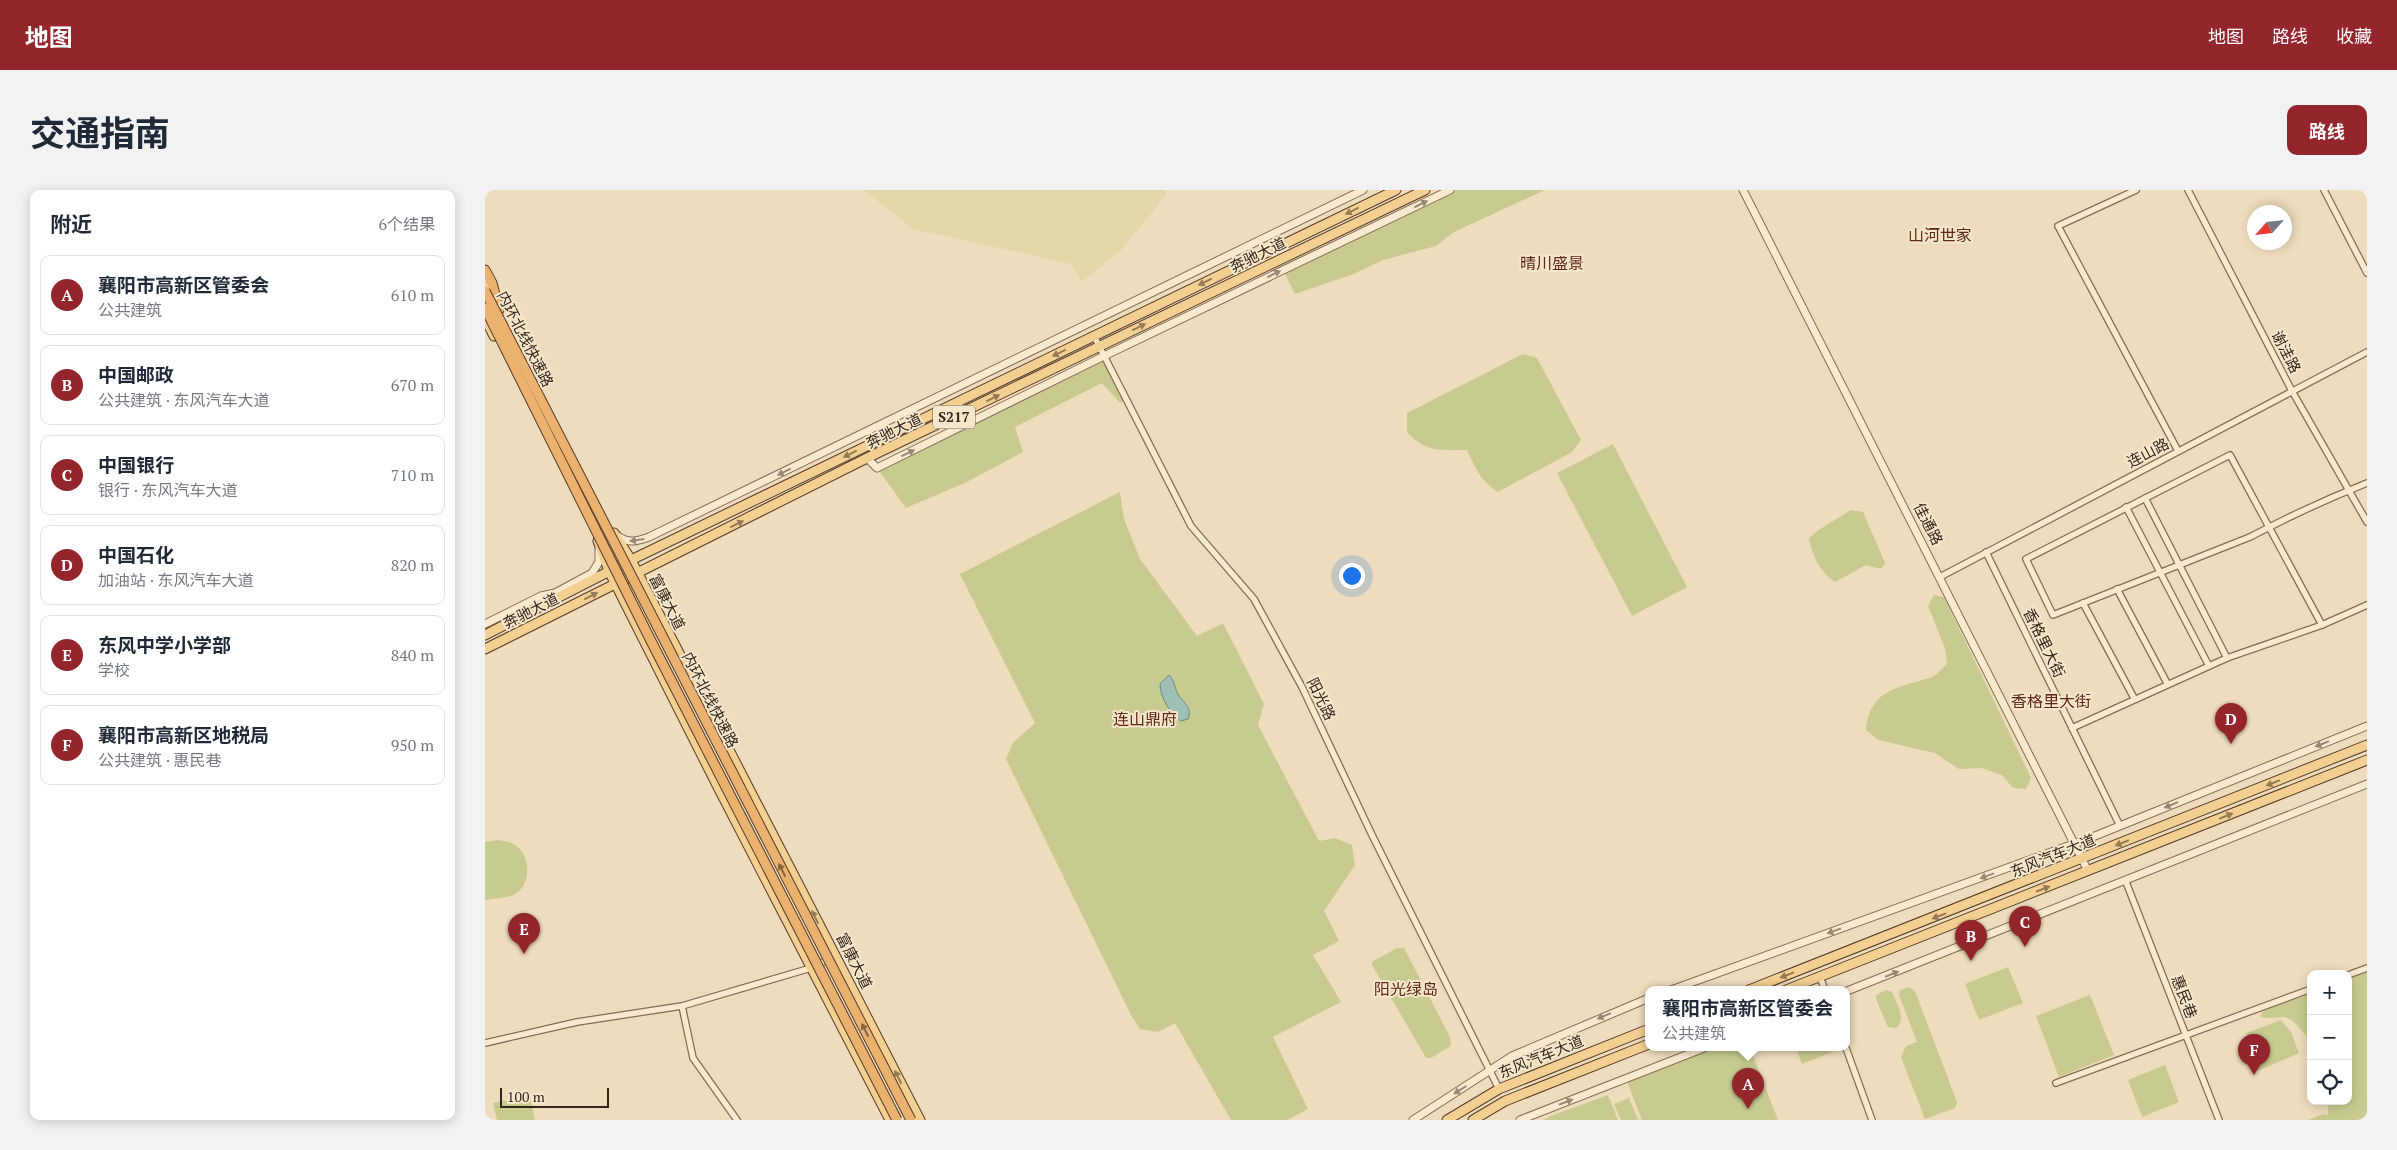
<!DOCTYPE html>
<html lang="zh">
<meta charset="utf-8">
<style>
:root{--surface:#fff;--page:#f2f2f3;--text:#1f2937;--muted:#747a83;--line:#e0e1e3;--accent:#94252c}
body{margin:0;font-family:"PT Serif","Noto Sans SC",serif;background:var(--page);color:var(--text)}
.controls{position:absolute;right:15px;bottom:15px;display:grid;overflow:hidden;border-radius:10px;box-shadow:0 2px 12px #0003}
.controls button{width:45px;height:45px;display:grid;place-items:center;padding:0;border:0;border-bottom:1px solid var(--line);background:var(--surface);color:var(--text);font:25px sans-serif}
.compass{position:absolute;left:1762px;top:15px;width:45px;height:45px;border-radius:50%;background:var(--surface);box-shadow:0 2px 12px #0003;rotate:243deg}
.scale{position:absolute;left:15px;bottom:12px;width:109px;box-sizing:border-box;padding-left:5px;border:2px solid #34251b;border-top:0;font-size:14px;line-height:18px;white-space:nowrap;color:#34251b;-webkit-text-stroke:4px #f5e7cb;paint-order:stroke}
.you{position:absolute;left:866px;top:385px;width:18px;height:18px;margin:-12px;border:4px solid #fff;border-radius:50%;background:#1a73e8;box-shadow:0 0 0 8px #1a73e833}
.badge{display:grid;place-items:center;width:32px;height:32px;border-radius:50%;background:var(--accent);color:#fff;font-size:16px;font-weight:700}
.pin{position:absolute;translate:-50% -41px;filter:drop-shadow(0 1px 2px #0008)}
.pin::after{content:'';position:absolute;top:26px;width:18px;height:15px;background:inherit;clip-path:polygon(0 0,100% 0,50% 100%)}
.popup{position:absolute;left:1160px;top:796px;width:205px;height:65px;box-sizing:border-box;display:grid;place-content:center;border-radius:10px;background:var(--surface);filter:drop-shadow(0 1px 4px #0005);font-size:16px;white-space:nowrap;color:var(--muted)}
.popup b{font-size:19px;color:var(--text)}
.popup::after{content:'';position:absolute;left:50%;top:100%;margin-left:-10px;border:10px solid transparent;border-top-color:var(--surface)}
.list{margin:0;padding:0;list-style:none}
h2{display:flex;justify-content:space-between;align-items:center;height:65px;margin:0;padding:0 20px;font-size:21px}
h2 small{font-size:16px;font-weight:400;color:var(--muted)}
.list li{display:grid;grid-template-columns:32px 1fr auto;gap:15px;align-items:center;box-sizing:border-box;height:80px;margin:0 10px 10px;padding:0 10px;border:1px solid var(--line);border-radius:10px}
.list b{display:block;font-size:19px;white-space:nowrap}
.list p{margin:0;font-size:16px;white-space:nowrap;color:var(--muted)}
.list em{font-size:16px;font-style:normal;color:var(--muted)}
.icon{flex:none;width:28px;height:28px;fill:none;stroke:currentColor;stroke-width:2;stroke-linecap:round;stroke-linejoin:round}
.map{position:relative;flex:none;width:1882px;height:930px;overflow:hidden;border-radius:10px}
header{display:flex;align-items:center;gap:30px;box-sizing:border-box;height:70px;padding:0 25px;background:var(--accent);color:#fff}
header strong{font-size:24px}
nav{display:flex;gap:28px;margin-inline-start:auto;font-size:18px}
.intro{display:flex;align-items:center;justify-content:space-between;box-sizing:border-box;height:120px;padding:0 30px}
h1{margin:0;font-size:35px}
.button{padding:12px 22px;border-radius:10px;background:var(--accent);color:#fff;font-size:18px;font-weight:700}
main{display:flex;gap:30px;padding:0 30px}
aside{flex:1;background:var(--surface);border-radius:10px;box-shadow:0 2px 12px #0003}
.map>svg:first-child{display:block}
.farmland{fill:#e3d7a9}
.green{fill:#c8cb90}
.water{fill:#a0bfb4;stroke:#688c81}
.lines{fill:none;stroke-linecap:round;stroke-linejoin:round}
.minor-casing{stroke:#856c56;stroke-width:8}
.tertiary-casing{stroke:#856c56;stroke-width:9}
.primary-casing{stroke:#523b2a;stroke-width:11}
.trunk-casing{stroke:#523b2a;stroke-width:11}
.minor{stroke:#f9eacf;stroke-width:5.5}
.tertiary{stroke:#f9eacf;stroke-width:7}
.primary{stroke:#f3cf92;stroke-width:9}
.trunk{stroke:#eab26e;stroke-width:9}
.trunk-bridge-casing{stroke:#523b2a;stroke-width:11;stroke-linecap:butt}
.trunk-bridge{stroke:#eab26e;stroke-width:9}
.oneway{fill:#968875}
.oneway2{fill:#947a56}
.oneway3{fill:#866440}
.labels{text-anchor:middle;stroke-width:4;stroke-linejoin:round;paint-order:stroke}
.shield{fill:#f5e7cb;stroke:#6e5f50;stroke-width:1}
.shield-label{font-size:14px;font-weight:bold;fill:#34251b}
.street-label{font-size:15px;fill:#34251b;stroke:#f5e7cb}
.neighbourhood-label{font-size:16px;fill:#61251a;stroke:#f5e7cb}
</style>
<header>
<strong>地图</strong>
<nav><a>地图</a><a>路线</a><a>收藏</a></nav>
</header>
<div class="intro"><h1>交通指南</h1><a class="button">路线</a></div>
<main>
<aside>
<h2>附近<small>6个结果</small></h2>
<ul class="list">
<li><span class="badge">A</span><div><b>襄阳市高新区管委会</b><p>公共建筑</p></div><em>610 m</em></li>
<li><span class="badge">B</span><div><b>中国邮政</b><p>公共建筑 · 东风汽车大道</p></div><em>670 m</em></li>
<li><span class="badge">C</span><div><b>中国银行</b><p>银行 · 东风汽车大道</p></div><em>710 m</em></li>
<li><span class="badge">D</span><div><b>中国石化</b><p>加油站 · 东风汽车大道</p></div><em>820 m</em></li>
<li><span class="badge">E</span><div><b>东风中学小学部</b><p>学校</p></div><em>840 m</em></li>
<li><span class="badge">F</span><div><b>襄阳市高新区地税局</b><p>公共建筑 · 惠民巷</p></div><em>950 m</em></li>
</ul>
</aside>
<div class="map">
<svg width="1882" height="930" viewBox="0 0 1882 930">
<rect width="100%" height="100%" fill="#eedcbc"/>
<path class="farmland" d="M379,0H680L682,4L637,59L597,92L586,74L428,39Z"/>
<g class="green">
<path d="M963,0H1060L969,42L951,56L898,70L866,85L810,104L798,80Z"/>
<path d="M1038,164L1052,168L1096,250L1087,262L1013,302C996,292 990,277 982,260C954,260 942,263 922,242V223Z"/>
<path d="M619,166L642,209L635,213L617,193L530,237L538,262L482,292L421,318L392,278Z"/>
<path d="M1128,254L1202,397L1147,426L1072,283Z"/>
<path d="M635,302L639,329L655,369L712,446L738,433L779,514L773,535L834,651L850,648L867,655L870,675L839,721L854,751L828,765L856,812L788,847L823,919L802,930H746L690,833L673,842L655,839L646,825L521,569L528,553L550,533L475,384Z"/>
<path d="M1366,320L1378,322L1400,373L1396,379L1381,375L1350,392C1336,384 1326,363 1324,348L1332,341Z"/>
<path d="M1449,405L1459,407L1546,588L1541,599L1528,598L1517,585L1496,578L1474,579L1450,563L1393,550L1381,540C1385,497 1416,498 1447,487C1452,485 1457,478 1462,474L1460,458L1443,416Z"/>
<path d="M13,650C16,651 21,651 24,652C44,658 48,688 34,701C25,709 11,708 0,710V652Z"/>
<path d="M912,758H919L965,847L966,856L946,868H941L887,775V772Z"/>
<path d="M1523,777L1538,813L1494,830L1480,794Z"/>
<path d="M1882,778V930H1823L1838,924L1843,925V911H1863V786Z"/>
<path d="M1424,797L1430,801L1472,912L1470,918L1440,929L1416,867L1421,856L1432,852L1414,805L1415,800Z"/>
<path d="M1401,800L1407,802C1412,814 1421,827 1412,838L1403,837L1391,809V805Z"/>
<path d="M1826,804V850C1817,844 1812,831 1802,828C1793,825 1784,831 1775,826L1780,819Z"/>
<path d="M1605,805L1629,865L1574,887L1551,826Z"/>
<path d="M1796,830L1806,842L1814,863L1773,881L1761,852L1763,849L1761,843Z"/>
<path d="M1219,858H1265L1293,930H1157L1141,889Z"/>
<path d="M1311,858H1351L1352,860L1317,874Z"/>
<path d="M1680,875L1694,912L1657,927L1643,890Z"/>
<path d="M1123,905L1133,930H1058L1066,926Z"/>
<path d="M45,906L50,930H12L8,913Z"/>
<path d="M1144,908L1153,930H1136L1129,914Z"/>
</g>
<path class="water" d="M684,485C690,491 689,497 693,504C698,513 708,517 703,529L696,531C685,525 675,506 675,494Z"/>
<g class="lines">
<g class="minor-casing">
<g id="minor">
<path d="M1651,0L1573,36L1693,261"/>
<path d="M1703,0L1807,201L1882,332"/>
<path d="M1839,0L1882,83"/>
<path d="M609,146L706,336L769,409L817,497L887,645L1014,899"/>
<path d="M1660,308L1742,468"/>
<path d="M1641,317L1724,476"/>
<path d="M1501,362L1635,636"/>
<path d="M1455,387L1882,162"/>
<path d="M1632,399L1682,493"/>
<path d="M1598,413L1649,508"/>
<path d="M1837,435L1745,265L1541,369L1568,425L1765,347C1803,327 1842,309 1882,293"/>
<path d="M1587,538L1742,468L1837,435L1882,415"/>
<path d="M1641,692L1734,930"/>
<path d="M1863,785L1882,778"/>
<path d="M1335,787L1340,800"/>
<path d="M197,816L208,868L252,930"/>
<path d="M0,853L92,832L197,816L326,778L346,768"/>
<path d="M1361,858L1387,930"/>
<path d="M1571,893L1826,799"/>
</g>
</g>
<g class="tertiary-casing">
<g id="tertiary">
<path d="M1258,0L1603,681"/>
<path d="M382,268L392,278L619,166L965,0"/>
<path d="M133,346C143,354 153,351 164,347L878,0"/>
<path d="M0,434L56,406L70,403L107,383L114,372V358"/>
<path d="M1186,800L1605,648L1882,536"/>
<path d="M1362,801L1882,594"/>
<path d="M928,930L1027,866L1164,808"/>
<path d="M1035,930L1219,858"/>
</g>
</g>
<g class="primary-casing">
<g id="primary">
<path d="M0,94L7,107"/>
<path d="M0,128L9,146"/>
<path d="M129,343L146,370L435,930"/>
<path d="M113,351L124,381L234,599L405,930"/>
<path d="M0,445L146,370L911,0"/>
<path d="M0,459L382,268L940,0"/>
<path d="M1264,800L1882,555"/>
<path d="M1301,800L1882,570"/>
<path d="M962,930L1014,899L1164,839"/>
<path d="M988,930L1020,911L1164,854"/>
</g>
</g>
<g class="trunk-casing">
<path id="trunk" d="M0,80L7,93L14,120"/>
</g>
<use href="#minor" class="minor"/>
<use href="#tertiary" class="tertiary"/>
<use href="#primary" class="primary"/>
<use href="#trunk" class="trunk"/>
<g class="trunk-bridge-casing">
<g id="trunk-bridge">
<path d="M0,101L426,930"/>
<path d="M0,118L166,451L412,930"/>
</g>
</g>
<use href="#trunk-bridge" class="trunk-bridge"/>
</g>
<defs><path id="oneway-solid" d="M-6-.8H1V-3.2L6.5 0L1 3.2V.8H-6Z" transform="scale(1.25)"/></defs>
<g class="oneway">
<use href="#oneway-solid" transform="translate(936 14) rotate(-26)"/>
<use href="#oneway-solid" transform="translate(789 84) rotate(-26)"/>
<use href="#oneway-solid" transform="translate(423 263) rotate(-26)"/>
<use href="#oneway-solid" transform="translate(299 282) rotate(154)"/>
<use href="#oneway-solid" transform="translate(152 350) rotate(172)"/>
<use href="#oneway-solid" transform="translate(1837 554) rotate(158)"/>
<use href="#oneway-solid" transform="translate(1686 615) rotate(158)"/>
<use href="#oneway-solid" transform="translate(1502 686) rotate(160)"/>
<use href="#oneway-solid" transform="translate(1349 741) rotate(160)"/>
<use href="#oneway-solid" transform="translate(1407 784) rotate(-22)"/>
<use href="#oneway-solid" transform="translate(1119 826) rotate(157)"/>
<use href="#oneway-solid" transform="translate(975 900) rotate(148)"/>
<use href="#oneway-solid" transform="translate(1081 912) rotate(-21)"/>
</g>
<g class="oneway2">
<use href="#oneway-solid" transform="translate(867 21) rotate(154)"/>
<use href="#oneway-solid" transform="translate(720 92) rotate(154)"/>
<use href="#oneway-solid" transform="translate(654 137) rotate(-26)"/>
<use href="#oneway-solid" transform="translate(574 163) rotate(154)"/>
<use href="#oneway-solid" transform="translate(508 208) rotate(-26)"/>
<use href="#oneway-solid" transform="translate(365 264) rotate(154)"/>
<use href="#oneway-solid" transform="translate(252 334) rotate(-26)"/>
<use href="#oneway-solid" transform="translate(106 406) rotate(-27)"/>
<use href="#oneway-solid" transform="translate(1788 593) rotate(158)"/>
<use href="#oneway-solid" transform="translate(1741 626) rotate(-22)"/>
<use href="#oneway-solid" transform="translate(1637 653) rotate(158)"/>
<use href="#oneway-solid" transform="translate(1558 699) rotate(-21)"/>
<use href="#oneway-solid" transform="translate(1454 726) rotate(159)"/>
<use href="#oneway-solid" transform="translate(330 727) rotate(-117)"/>
<use href="#oneway-solid" transform="translate(1302 785) rotate(159)"/>
<use href="#oneway-solid" transform="translate(413 887) rotate(-117)"/>
</g>
<g class="oneway3">
<use href="#oneway-solid" transform="translate(297 680) rotate(-117)"/>
<use href="#oneway-solid" transform="translate(380 840) rotate(-117)"/>
</g>
<g class="labels">
<rect class="shield" x="448" y="215.5" width="42" height="23" rx="4"/>
<g class="shield-label">
<text x="469" y="232">S217</text>
</g>
<g class="street-label">
<text transform="translate(773 65) rotate(-26)" y="5">奔驰大道</text>
<text transform="translate(40 149) rotate(63)" y="5">内环北线快速路</text>
<text transform="translate(1801 162) rotate(63)" y="5">谢洼路</text>
<text transform="translate(409 241) rotate(-26)" y="5">奔驰大道</text>
<text transform="translate(1663 263) rotate(-28)" y="5">连山路</text>
<text transform="translate(1443 334) rotate(63)" y="5">佳通路</text>
<text transform="translate(182 412) rotate(63)" y="5">富康大道</text>
<text transform="translate(46 421) rotate(-27)" y="5">奔驰大道</text>
<text transform="translate(1559 453) rotate(64)" y="5">香格里大街</text>
<text transform="translate(836 509) rotate(64)" y="5">阳光路</text>
<text transform="translate(225 510) rotate(63)" y="5">内环北线快速路</text>
<text transform="translate(1568 666) rotate(-22)" y="5">东风汽车大道</text>
<text transform="translate(369 771) rotate(63)" y="5">富康大道</text>
<text transform="translate(1699 807) rotate(69)" y="5">惠民巷</text>
<text transform="translate(1056 867) rotate(-22)" y="5">东风汽车大道</text>
</g>
<g class="neighbourhood-label">
<text x="1455" y="51">山河世家</text>
<text x="1067" y="79">晴川盛景</text>
<text x="1566" y="517">香格里大街</text>
<text x="660" y="535">连山鼎府</text>
<text x="921" y="805">阳光绿岛</text>
</g>
</g>
</svg>
<div class="controls">
<button>+</button>
<button>−</button>
<button><svg class="icon" aria-label="locate" viewBox="0 0 24 24"><circle cx="12" cy="12" r="6"/><path d="M12 2v4M12 18v4M2 12h4M18 12h4"/></svg></button>
</div>
<svg class="compass" viewBox="-18 -18 36 36"><path d="M0-13l5 13h-10z" fill="#e53935"/><path d="M0 13l5-13h-10z" fill="#747a83"/></svg>
<div class="scale">100 m</div>
<div class="you"></div>
<div class="pin badge" style="left:1263px;top:919px">A</div>
<div class="popup"><b>襄阳市高新区管委会</b>公共建筑</div>
<div class="pin badge" style="left:1486px;top:771px">B</div>
<div class="pin badge" style="left:1540px;top:757px">C</div>
<div class="pin badge" style="left:1746px;top:554px">D</div>
<div class="pin badge" style="left:39px;top:764px">E</div>
<div class="pin badge" style="left:1769px;top:885px">F</div>
</div>
</main>
